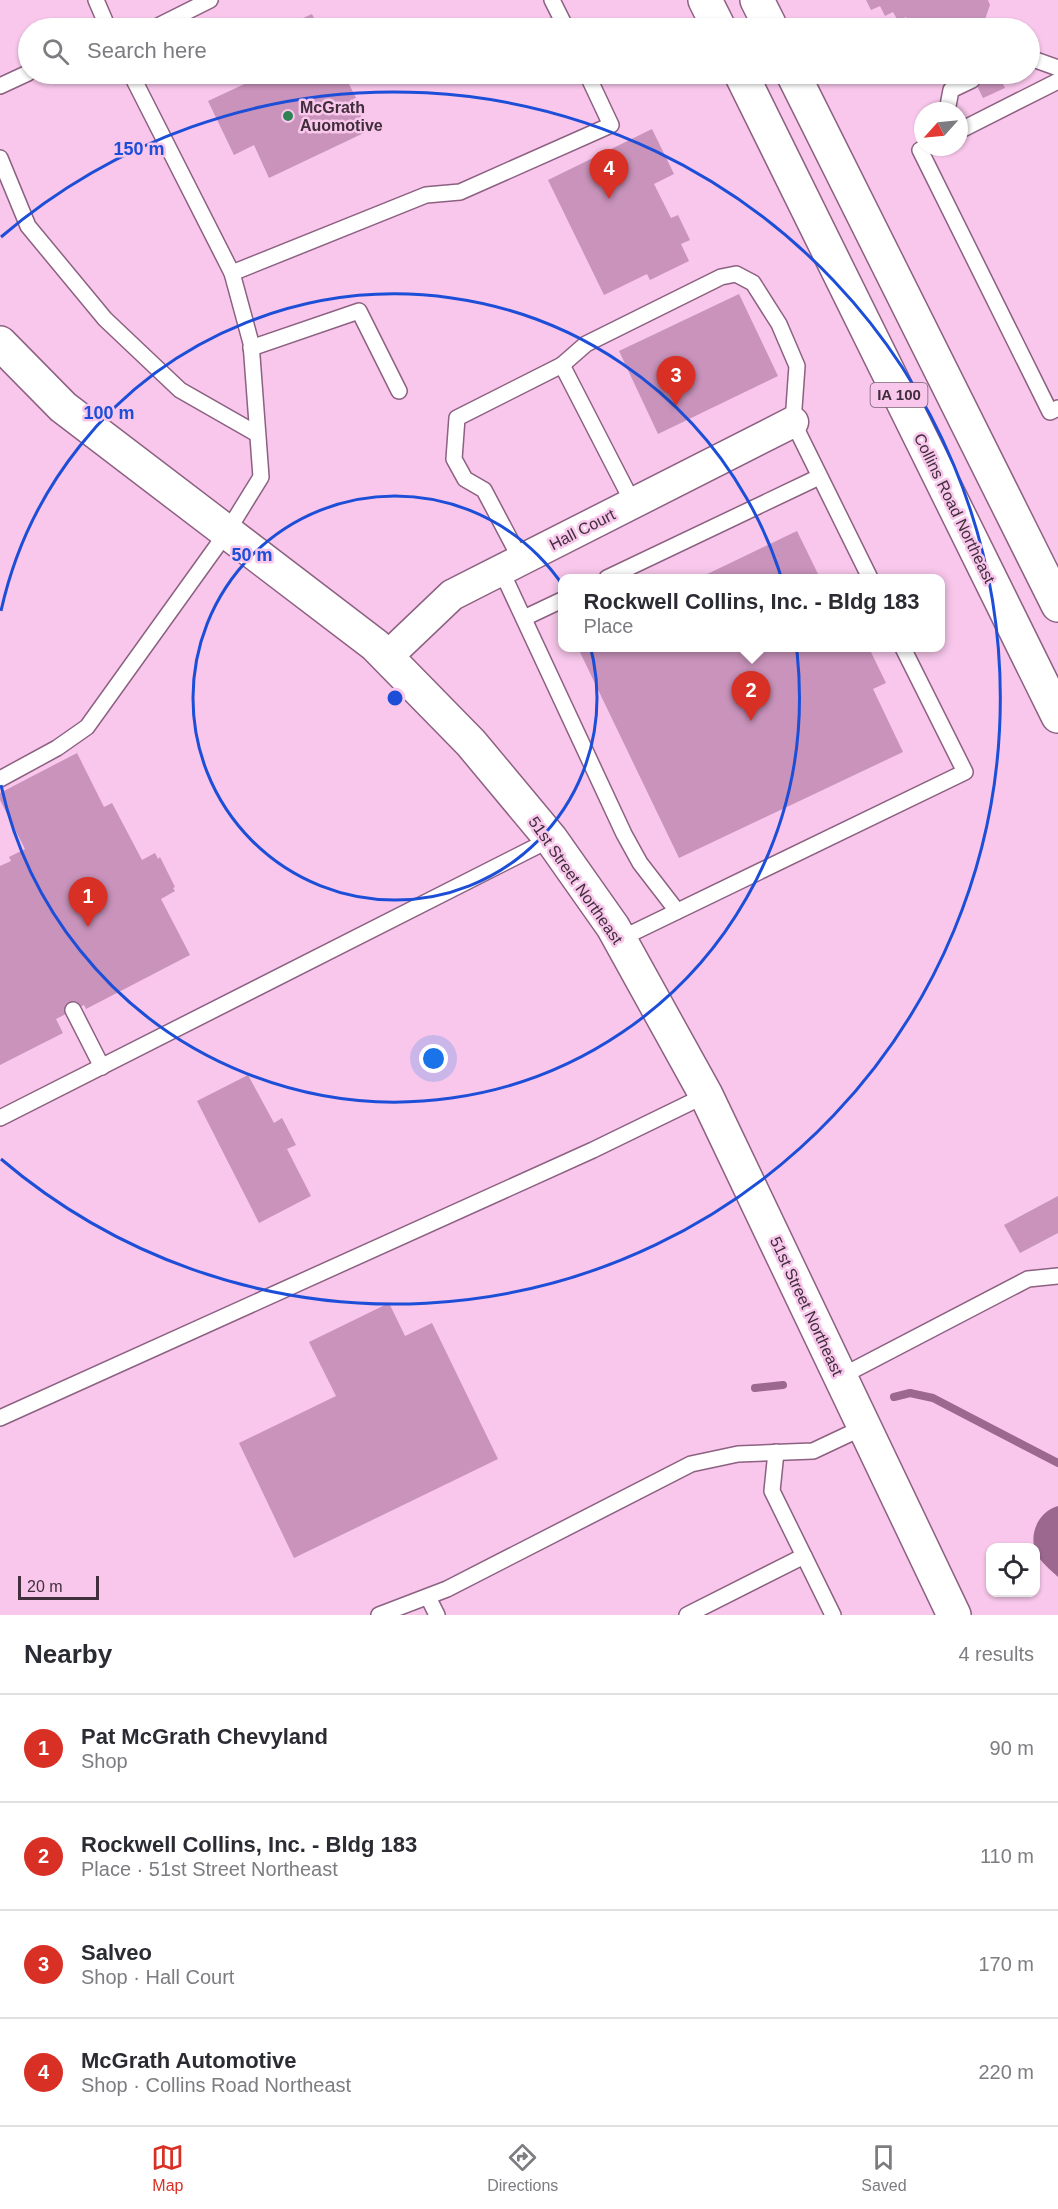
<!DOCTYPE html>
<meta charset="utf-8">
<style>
:root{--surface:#fff;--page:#f2f2f3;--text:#2b2b33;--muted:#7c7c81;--line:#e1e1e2;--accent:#d93025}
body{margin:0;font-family:Helvetica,sans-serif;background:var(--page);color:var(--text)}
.controls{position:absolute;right:18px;bottom:18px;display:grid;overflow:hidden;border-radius:12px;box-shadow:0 2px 4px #0004}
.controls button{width:54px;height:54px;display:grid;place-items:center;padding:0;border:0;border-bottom:2px solid var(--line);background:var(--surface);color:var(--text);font:30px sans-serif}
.compass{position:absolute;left:914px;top:102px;width:54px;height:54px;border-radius:50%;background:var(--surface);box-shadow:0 2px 4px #0004;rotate:243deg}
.scale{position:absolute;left:18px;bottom:15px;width:81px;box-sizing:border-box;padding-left:6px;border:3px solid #412e3c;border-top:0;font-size:16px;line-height:21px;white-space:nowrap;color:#412e3c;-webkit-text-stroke:4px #f8c7eb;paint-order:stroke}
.you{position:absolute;left:434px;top:1059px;width:21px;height:21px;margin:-15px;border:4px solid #fff;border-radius:50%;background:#1a73e8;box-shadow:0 0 0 9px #1a73e833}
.badge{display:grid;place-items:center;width:39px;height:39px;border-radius:50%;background:var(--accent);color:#fff;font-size:20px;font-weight:700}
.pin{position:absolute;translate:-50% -50px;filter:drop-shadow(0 2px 3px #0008)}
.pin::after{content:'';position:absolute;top:32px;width:21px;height:18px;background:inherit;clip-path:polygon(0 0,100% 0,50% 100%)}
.popup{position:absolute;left:558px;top:574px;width:387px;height:78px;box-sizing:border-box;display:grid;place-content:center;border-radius:12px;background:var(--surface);filter:drop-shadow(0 2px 4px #0005);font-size:20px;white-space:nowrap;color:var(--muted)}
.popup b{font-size:22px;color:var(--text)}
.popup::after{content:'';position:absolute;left:50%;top:100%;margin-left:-12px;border:12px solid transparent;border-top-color:var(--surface)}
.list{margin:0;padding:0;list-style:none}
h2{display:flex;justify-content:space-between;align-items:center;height:78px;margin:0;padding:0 24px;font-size:26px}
h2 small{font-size:20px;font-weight:400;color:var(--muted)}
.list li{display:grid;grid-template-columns:39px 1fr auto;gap:18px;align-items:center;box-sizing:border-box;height:108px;padding:0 24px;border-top:2px solid var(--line)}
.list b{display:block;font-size:22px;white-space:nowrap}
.list p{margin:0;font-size:20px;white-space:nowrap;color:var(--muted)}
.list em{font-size:20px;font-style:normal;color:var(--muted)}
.icon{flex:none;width:33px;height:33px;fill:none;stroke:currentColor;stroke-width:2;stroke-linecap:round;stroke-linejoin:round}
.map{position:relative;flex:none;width:1058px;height:1615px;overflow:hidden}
.search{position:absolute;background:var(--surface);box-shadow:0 2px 4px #0004;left:18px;right:18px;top:18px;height:66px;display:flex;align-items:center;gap:15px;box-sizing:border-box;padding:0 21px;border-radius:33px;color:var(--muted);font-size:22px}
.sheet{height:510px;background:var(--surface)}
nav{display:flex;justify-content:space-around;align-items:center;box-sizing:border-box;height:84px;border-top:2px solid var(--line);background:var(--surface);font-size:16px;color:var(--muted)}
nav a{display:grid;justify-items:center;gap:3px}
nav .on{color:var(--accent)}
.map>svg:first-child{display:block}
.water{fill:#9c688f}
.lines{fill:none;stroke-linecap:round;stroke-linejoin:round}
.stream{stroke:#9c688f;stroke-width:8}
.building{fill:#c993bb}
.lane-casing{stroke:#8c6181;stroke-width:18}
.street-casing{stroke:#8c6181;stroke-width:33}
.secondary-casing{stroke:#8c6181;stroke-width:36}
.highway-casing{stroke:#8c6181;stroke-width:36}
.lane{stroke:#fff;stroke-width:15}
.street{stroke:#fff;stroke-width:30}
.secondary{stroke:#fff;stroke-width:33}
.highway{stroke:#fff;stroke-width:33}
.ring{fill:none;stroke:#1d4ed8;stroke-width:3}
.poi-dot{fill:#2e8254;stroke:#f8c7eb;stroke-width:2}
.labels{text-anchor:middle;stroke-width:5;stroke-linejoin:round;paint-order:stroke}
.shield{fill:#f8c7eb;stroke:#785c70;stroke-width:1.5}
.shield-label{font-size:15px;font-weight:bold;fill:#412e3c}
.poi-label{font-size:16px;font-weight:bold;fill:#412e3c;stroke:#f8c7eb;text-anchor:start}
.street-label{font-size:16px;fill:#412e3c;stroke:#f8c7eb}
.centre{fill:#1d4ed8;stroke:#f8c7eb;stroke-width:3}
.ring-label{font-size:18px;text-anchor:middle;font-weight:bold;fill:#1d4ed8;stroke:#f8c7eb;stroke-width:5;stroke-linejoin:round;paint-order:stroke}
</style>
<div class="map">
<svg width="1058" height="1615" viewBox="0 0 1058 1615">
<rect width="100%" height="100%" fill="#f8c7eb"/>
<path class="water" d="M1058,1506V1577C1051,1570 1039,1561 1036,1552C1028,1534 1039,1511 1058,1506Z"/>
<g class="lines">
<g class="stream">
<path d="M755,1388L783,1385"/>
<path d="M894,1397L910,1393L933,1398L1058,1463"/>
</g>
</g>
<g class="building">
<path d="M866,0H988L990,5L982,28H923L919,23L911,26L906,17L898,21L893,12L885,16L880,6L871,10Z"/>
<path d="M312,14L319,28H281Z"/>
<path d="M247,74H350L352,77L347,80L356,98L353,99L368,131L269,178L254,145L234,155L208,101L251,81Z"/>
<path d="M971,74H998L1005,88L983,98Z"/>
<path d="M652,129L674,174L654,184L671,218L678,215L690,240L681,244L689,261L650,280L647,274L604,295L548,180Z"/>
<path d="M739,294L778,376L658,434L619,351Z"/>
<path d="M797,531L820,578H699Z"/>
<path d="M578,648H869L886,683L873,689L903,752L679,858Z"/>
<path d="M77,753L104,807L112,803L142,860L155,853L158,859L160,857L175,887L173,888L175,891L161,899L190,955L86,1009L84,1005L56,1019L63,1033L0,1065V866L11,861L9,857L25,849L0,800V793Z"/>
<path d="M248,1075L274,1123L282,1118L296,1145L287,1149L311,1196L259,1223L197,1101Z"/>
<path d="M1058,1196V1233L1020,1253L1004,1225Z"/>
<path d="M389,1303L405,1336L432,1323L498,1459L294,1558L239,1443L336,1396L309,1342Z"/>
</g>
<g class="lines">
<g class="lane-casing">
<g id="lane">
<path d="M96,0L108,28"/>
<path d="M552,0L566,28"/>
<path d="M154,28L210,0"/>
<path d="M1030,58L1058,68"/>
<path d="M0,86L28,73"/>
<path d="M947,111L951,90L972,80"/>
<path d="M959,131L1058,81"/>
<path d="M926,147L920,150L1050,412L1058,408"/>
<path d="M0,158L28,226L105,319L180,390L257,434"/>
<path d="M232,273L426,195L460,192L611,125L587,74"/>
<path d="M251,348L359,311L399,391"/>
<path d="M562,365L586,344L721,277L736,274L753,283L779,324L797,366L793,422L870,578"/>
<path d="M521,560L484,490L465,479L454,459L457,418L562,365L633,503"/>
<path d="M501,570L624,834L640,863L677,911"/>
<path d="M607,578L819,477"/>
<path d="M524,618L562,600"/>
<path d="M0,779L57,748L87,727L227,532L261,477L251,343L232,273L131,74"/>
<path d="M620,939L965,772L903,648"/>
<path d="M73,1010L102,1067"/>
<path d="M0,1118L551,839"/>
<path d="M840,1377L1028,1279L1058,1276"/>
<path d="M0,1418L593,1150L706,1095"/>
<path d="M776,1452L772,1491L833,1615"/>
<path d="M428,1597L437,1615"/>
<path d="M379,1615L447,1589L691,1464L738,1454L813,1451L864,1427"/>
<path d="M687,1615L804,1556"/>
</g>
</g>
<g class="street-casing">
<path id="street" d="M387,657L452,595L793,422"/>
</g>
<g class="secondary-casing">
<path id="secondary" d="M0,343L63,407L375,645L471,743L551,839L613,927L706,1095L954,1615"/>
</g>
<g class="highway-casing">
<g id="highway">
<path d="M705,0L719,28"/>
<path d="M757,0L771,28"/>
<path d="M741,74L1058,716"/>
<path d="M793,74L1058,605"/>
</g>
</g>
<use href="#lane" class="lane"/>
<use href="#street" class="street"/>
<use href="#secondary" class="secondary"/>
<use href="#highway" class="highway"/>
</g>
<g class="ring">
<circle cx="395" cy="698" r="202"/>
<path d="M1 611A404 404 0 1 1 1 785"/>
<path d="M1 237A606 606 0 1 1 1 1159"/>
</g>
<circle class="poi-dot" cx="288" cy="116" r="6"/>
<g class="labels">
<rect class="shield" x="870.5" y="383" width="57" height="24" rx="4.5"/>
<g class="shield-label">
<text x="899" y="400">IA 100</text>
</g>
<g class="poi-label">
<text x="300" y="113">McGrath<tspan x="300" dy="18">Auomotive</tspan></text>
</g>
<g class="street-label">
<text transform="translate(955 508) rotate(64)" y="6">Collins Road Northeast</text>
<text transform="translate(582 529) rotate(-27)" y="6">Hall Court</text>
<text transform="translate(576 880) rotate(55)" y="6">51st Street Northeast</text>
<text transform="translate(807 1306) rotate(65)" y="6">51st Street Northeast</text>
</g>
</g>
<circle cx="395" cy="698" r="9" class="centre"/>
<g class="ring-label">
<text x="139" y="155">150 m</text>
<text x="109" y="419">100 m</text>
<text x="252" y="561">50 m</text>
</g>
</svg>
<div class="controls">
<button><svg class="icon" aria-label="locate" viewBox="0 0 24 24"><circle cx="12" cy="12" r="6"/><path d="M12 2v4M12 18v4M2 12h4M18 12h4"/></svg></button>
</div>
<svg class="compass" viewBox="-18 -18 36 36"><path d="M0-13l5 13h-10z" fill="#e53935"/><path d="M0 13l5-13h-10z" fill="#7c7c81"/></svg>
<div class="scale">20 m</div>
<div class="you"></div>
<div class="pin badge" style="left:88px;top:927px">1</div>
<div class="pin badge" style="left:751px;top:721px">2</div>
<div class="popup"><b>Rockwell Collins, Inc. - Bldg 183</b>Place</div>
<div class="pin badge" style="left:676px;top:406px">3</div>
<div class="pin badge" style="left:609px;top:199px">4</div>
<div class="search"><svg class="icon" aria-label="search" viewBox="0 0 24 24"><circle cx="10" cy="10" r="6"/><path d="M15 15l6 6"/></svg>Search here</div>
</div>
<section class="sheet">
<h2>Nearby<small>4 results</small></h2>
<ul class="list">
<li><span class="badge">1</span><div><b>Pat McGrath Chevyland</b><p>Shop</p></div><em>90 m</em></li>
<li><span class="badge">2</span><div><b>Rockwell Collins, Inc. - Bldg 183</b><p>Place · 51st Street Northeast</p></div><em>110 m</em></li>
<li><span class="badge">3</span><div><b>Salveo</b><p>Shop · Hall Court</p></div><em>170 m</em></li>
<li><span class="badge">4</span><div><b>McGrath Automotive</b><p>Shop · Collins Road Northeast</p></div><em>220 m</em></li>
</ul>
</section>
<nav>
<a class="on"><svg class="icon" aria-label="map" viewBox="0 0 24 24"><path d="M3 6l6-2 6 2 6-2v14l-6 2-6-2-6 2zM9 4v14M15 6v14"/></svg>Map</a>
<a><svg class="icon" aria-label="directions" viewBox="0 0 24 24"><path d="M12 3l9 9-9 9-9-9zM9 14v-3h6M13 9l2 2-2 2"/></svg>Directions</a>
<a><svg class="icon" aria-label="saved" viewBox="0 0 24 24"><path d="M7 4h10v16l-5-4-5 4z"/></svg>Saved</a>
</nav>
